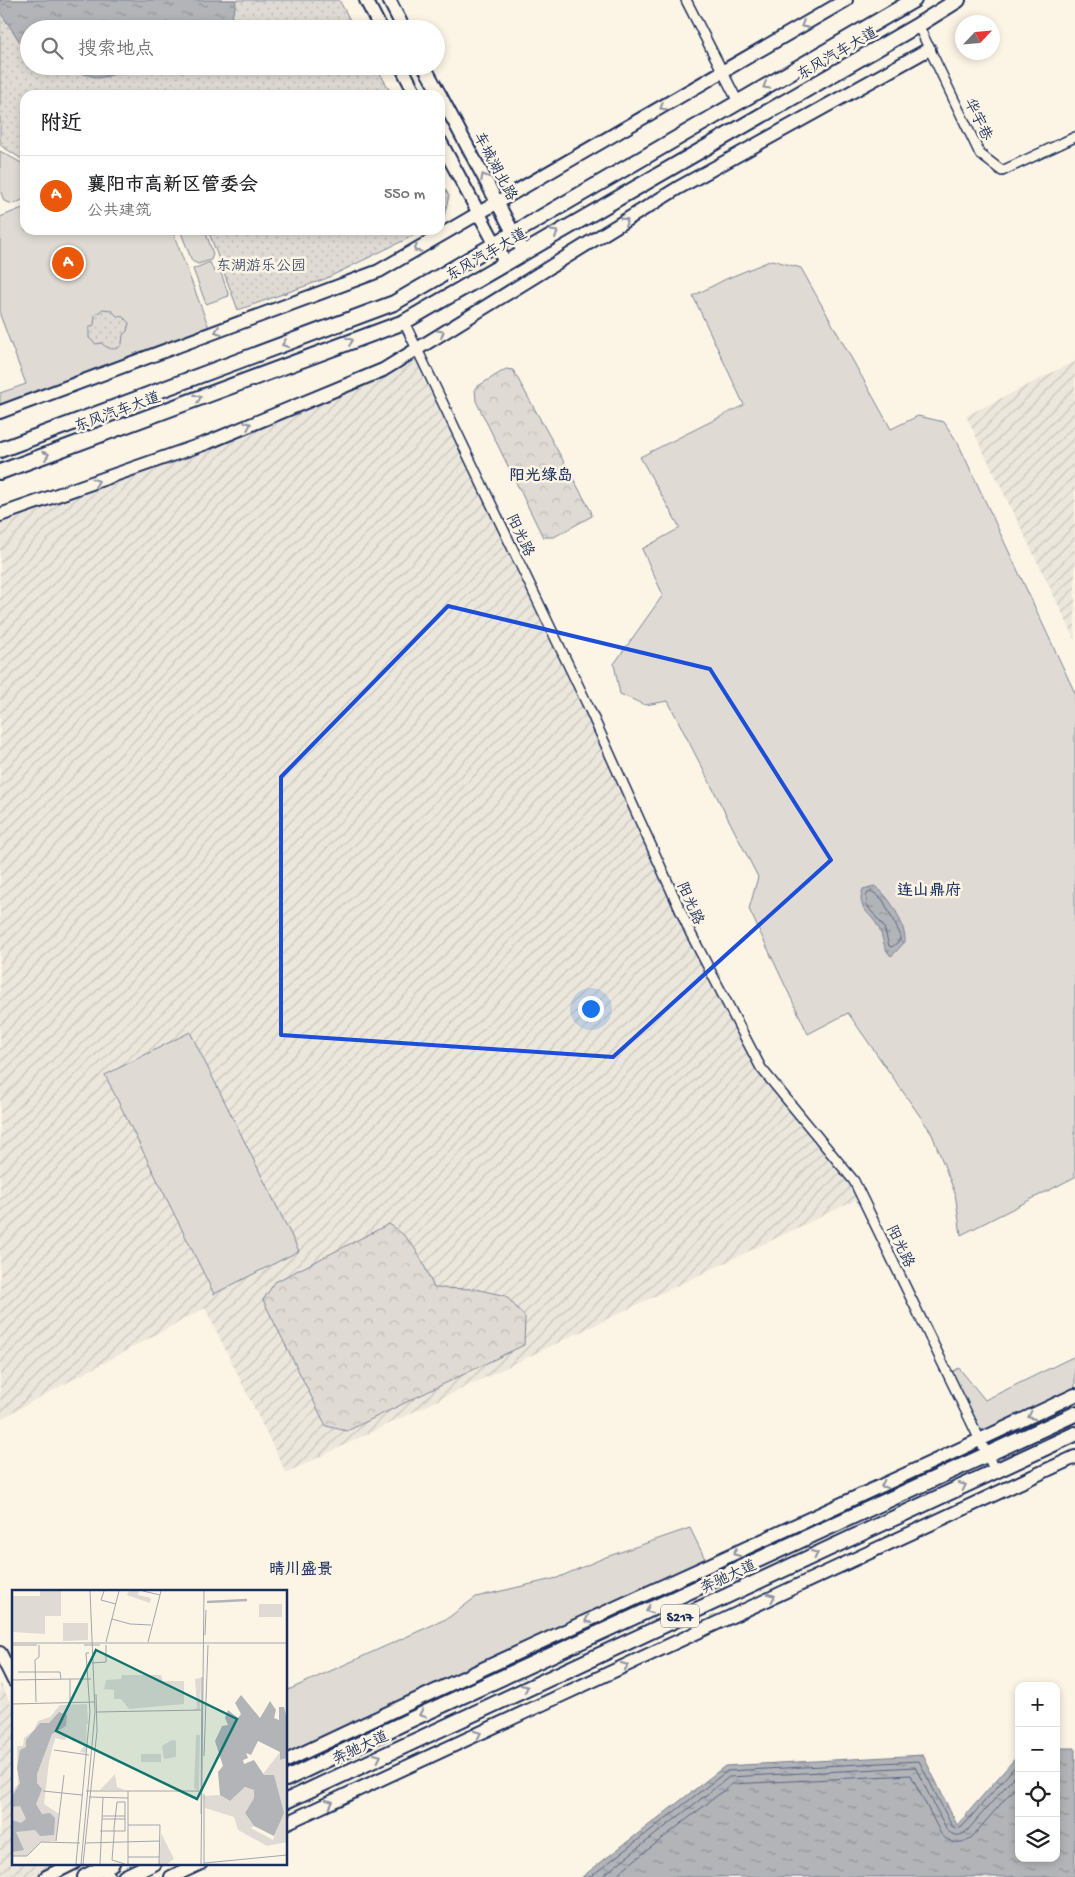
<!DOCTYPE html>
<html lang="zh">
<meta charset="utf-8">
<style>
:root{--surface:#fff;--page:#f6f6f6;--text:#202124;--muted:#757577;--line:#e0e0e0;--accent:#ea580c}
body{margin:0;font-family:"Gochi Hand","LXGW WenKai TC",sans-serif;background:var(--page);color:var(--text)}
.controls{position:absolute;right:15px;bottom:15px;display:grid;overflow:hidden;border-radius:10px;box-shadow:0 2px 8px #0003}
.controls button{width:45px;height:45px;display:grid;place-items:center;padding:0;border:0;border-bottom:1px solid var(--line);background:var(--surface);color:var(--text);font:25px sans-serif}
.compass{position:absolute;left:955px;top:15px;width:45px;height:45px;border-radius:50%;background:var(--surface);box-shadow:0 2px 8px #0003;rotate:64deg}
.you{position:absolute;left:590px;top:1008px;width:18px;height:18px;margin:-12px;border:4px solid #fff;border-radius:50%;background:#1a73e8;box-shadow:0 0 0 8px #1a73e833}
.badge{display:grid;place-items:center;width:32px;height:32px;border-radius:50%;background:var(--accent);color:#fff;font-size:16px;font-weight:700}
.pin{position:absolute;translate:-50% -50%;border:2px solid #fff;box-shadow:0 1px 5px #0006}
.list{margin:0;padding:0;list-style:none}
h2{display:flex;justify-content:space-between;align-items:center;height:65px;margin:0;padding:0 20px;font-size:21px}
h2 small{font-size:16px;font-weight:400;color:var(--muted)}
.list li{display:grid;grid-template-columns:32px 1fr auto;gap:15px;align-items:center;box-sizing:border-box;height:80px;padding:0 20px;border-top:1px solid var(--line)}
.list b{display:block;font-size:19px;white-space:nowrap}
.list p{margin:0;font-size:16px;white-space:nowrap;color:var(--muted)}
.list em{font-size:16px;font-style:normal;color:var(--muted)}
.icon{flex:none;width:28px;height:28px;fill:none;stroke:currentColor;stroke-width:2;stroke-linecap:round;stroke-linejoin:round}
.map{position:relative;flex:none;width:1075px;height:1877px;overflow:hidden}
.search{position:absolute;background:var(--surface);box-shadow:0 2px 8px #0003;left:20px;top:20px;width:425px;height:55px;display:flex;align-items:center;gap:12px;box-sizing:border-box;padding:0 18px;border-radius:28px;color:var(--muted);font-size:19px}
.panel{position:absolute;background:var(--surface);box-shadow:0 2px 8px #0003;left:20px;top:90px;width:425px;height:145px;border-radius:15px}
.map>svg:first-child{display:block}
.industrial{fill:url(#industrial-furrows)}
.grass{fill:#dfdbd4;stroke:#7d8599}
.forest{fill:url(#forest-crowns);stroke:#7d8599}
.park{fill:url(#park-dots);stroke:#7d8599}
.water{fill:url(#water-ripples);stroke:#767f94}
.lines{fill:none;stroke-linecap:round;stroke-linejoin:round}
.shore{stroke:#576482;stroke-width:1}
.street-casing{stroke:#1b2f5e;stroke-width:12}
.secondary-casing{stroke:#1b2f5e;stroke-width:16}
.primary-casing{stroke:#1b2f5e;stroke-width:18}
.street{stroke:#fcf5e5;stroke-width:9}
.secondary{stroke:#fcf5e5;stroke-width:12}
.primary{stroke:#fcf5e5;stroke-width:14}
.oneway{stroke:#8c92a2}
.marked{fill:none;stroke:#1d4ed8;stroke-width:4;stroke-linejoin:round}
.labels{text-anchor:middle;stroke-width:5;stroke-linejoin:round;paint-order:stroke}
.shield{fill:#fcf5e5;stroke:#5e6a86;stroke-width:1}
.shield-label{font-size:14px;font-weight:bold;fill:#1b2f5e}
.street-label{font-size:15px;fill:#1b2f5e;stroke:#fcf5e5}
.park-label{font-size:15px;fill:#425176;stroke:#fcf5e5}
.neighbourhood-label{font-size:16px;font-weight:bold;fill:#1b2f5e;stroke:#fcf5e5}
.inset-river{fill:none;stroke:#b2b4b8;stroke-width:2.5}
.inset-road{fill:none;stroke:#a2a6af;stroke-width:1}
.view{fill:#0f766e;fill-opacity:0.15;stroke:#0f766e;stroke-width:2.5}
.inset-edge{fill:none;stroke:#1b2f5e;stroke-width:2.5}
</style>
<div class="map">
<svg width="1075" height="1877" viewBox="0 0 1075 1877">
<defs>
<pattern id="industrial-furrows" width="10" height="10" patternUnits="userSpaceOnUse" patternTransform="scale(1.25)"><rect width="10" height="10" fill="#ece7dc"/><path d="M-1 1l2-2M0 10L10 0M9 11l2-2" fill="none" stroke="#cac6bf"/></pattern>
<pattern id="forest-crowns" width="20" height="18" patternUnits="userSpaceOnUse" patternTransform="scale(1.25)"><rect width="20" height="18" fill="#dfdbd4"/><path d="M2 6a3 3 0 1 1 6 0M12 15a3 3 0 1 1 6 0" fill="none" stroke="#bfbcb8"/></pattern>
<pattern id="park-dots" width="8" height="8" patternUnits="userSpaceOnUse" patternTransform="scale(1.25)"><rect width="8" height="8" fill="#dfdbd4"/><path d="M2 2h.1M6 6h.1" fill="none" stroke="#bfbcb8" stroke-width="1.8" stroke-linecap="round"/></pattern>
<pattern id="water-ripples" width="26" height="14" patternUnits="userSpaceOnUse" patternTransform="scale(1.25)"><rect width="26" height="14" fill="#b2b4b8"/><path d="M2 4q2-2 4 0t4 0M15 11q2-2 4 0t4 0" fill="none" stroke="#909399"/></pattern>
</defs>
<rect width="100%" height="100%" fill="#fcf5e5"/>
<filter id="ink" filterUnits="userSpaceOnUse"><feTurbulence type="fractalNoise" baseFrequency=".02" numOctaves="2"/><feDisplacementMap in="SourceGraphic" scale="10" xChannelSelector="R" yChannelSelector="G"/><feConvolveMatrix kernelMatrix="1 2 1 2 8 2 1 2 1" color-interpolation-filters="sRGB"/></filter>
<g filter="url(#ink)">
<g class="industrial">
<path d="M416,348L691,934L761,1068L862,1197L286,1473L205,1308L0,1419V515L209,442Z"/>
<path d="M1075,361V639L966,416Z"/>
<path d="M0,1682L14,1710V1863H57L31,1877H0Z"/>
</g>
<g class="grass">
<path d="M0,151L25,165V199L13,204L4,201L0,190Z"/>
<path d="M25,207V230H172L211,333L0,412V393L26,384L0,315V217Z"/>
<path d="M180,230H205L213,254L211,260L198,264L192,261Z"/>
<path d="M772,260L801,268L891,429L918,416L944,422L958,443L1075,693V1177L961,1235L955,1193L931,1132L848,1013L808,1034L749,909L758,877L668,701L645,705L620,694L614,664L663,595L642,549L680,528L640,457L744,405L693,296L726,279Z"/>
<path d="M210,262L214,272L220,270L229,296L206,304L193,269Z"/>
<path d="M190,1032L299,1251L214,1294L105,1075Z"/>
<path d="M1075,1356V1395L981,1440L948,1374L959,1368L985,1400Z"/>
<path d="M690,1528L708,1565L286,1762V1691L448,1618L476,1597L557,1578L606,1557Z"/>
</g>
<g class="forest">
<path d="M506,369L513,370L591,511L592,516L554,537H543L476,401L475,388Z"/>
<path d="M389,1224C416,1241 422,1261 434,1288L475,1289L506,1296L525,1317L524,1345L347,1431L326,1426L263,1300L275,1282Z"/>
</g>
<g class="park">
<path d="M0,0H339L355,29H29V66H376L392,95H25V161L0,145Z"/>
<path d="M440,180L449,196L443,221L440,223Z"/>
<path d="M208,230H425L325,279L238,310Z"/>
<path d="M103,309L111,310L117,316L123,317L129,323L127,331L123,335L122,344C116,352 108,349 101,343L96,344L89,338V328L94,325L95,315Z"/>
</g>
<g class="water">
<path d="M0,0H235L236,4L228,29H29V49L20,42L0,12Z"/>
<path d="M55,66H151L99,78Z"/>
<path d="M874,886C889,894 906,925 905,942C899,947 897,952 891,956C883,948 884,941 880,931C874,913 855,911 863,889Z"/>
<path d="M1056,1748H1075V1877H582L725,1766L923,1755L957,1825L1019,1754V1858H1056Z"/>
</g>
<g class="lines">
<g class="shore">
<path d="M75,66L99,73L128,66"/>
<path d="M873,892L883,900L900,934V940L892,947L889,946L884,927L868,907L866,896L868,893Z"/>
<path d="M590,1877L727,1771L919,1761L952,1826L957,1829L962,1827L1019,1762"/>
<path d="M601,1877L729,1777L915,1767L947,1830C953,1836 960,1837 966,1832L1019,1771"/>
<path d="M613,1877L732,1784L911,1775L941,1834C950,1844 961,1845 972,1837L1019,1783"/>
</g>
<g class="street-casing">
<g id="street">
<path d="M686,0L738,102"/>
<path d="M918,25L980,154L1002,171L1075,137"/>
<path d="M404,322L589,708L691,934L761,1068L854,1181L995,1471"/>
</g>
</g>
<g class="secondary-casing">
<g id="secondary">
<path d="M366,0L381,29"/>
<path d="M389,0L404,29"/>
<path d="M401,66L416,95"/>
<path d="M424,66L440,95"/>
<path d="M440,95L523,251"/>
<path d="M440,141L505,262"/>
<path d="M0,412L379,271L846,0"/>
<path d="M0,515L209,442L383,370L678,188L929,49"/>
<path d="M0,1653L14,1681"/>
<path d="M286,1761C548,1636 813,1520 1075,1395"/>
<path d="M286,1823L1075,1457"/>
<path d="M102,1863L109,1877"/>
<path d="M46,1877L74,1863"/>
<path d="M171,1877L201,1863"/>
</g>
</g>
<g class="primary-casing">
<g id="primary">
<path d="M0,450L394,303L914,0"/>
<path d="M0,472L404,322L918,25L958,0"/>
<path d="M286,1779L410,1720L1075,1414"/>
<path d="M286,1801L1075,1434"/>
<path d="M85,1877L112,1863"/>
<path d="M125,1877L154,1863"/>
</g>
</g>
<use href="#street" class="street"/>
<use href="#secondary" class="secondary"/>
<use href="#primary" class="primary"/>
</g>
<defs><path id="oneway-chevron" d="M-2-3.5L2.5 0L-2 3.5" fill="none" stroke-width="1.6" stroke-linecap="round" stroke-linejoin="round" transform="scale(1.25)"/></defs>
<g class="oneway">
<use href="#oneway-chevron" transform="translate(804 25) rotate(149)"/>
<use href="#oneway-chevron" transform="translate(766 86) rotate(150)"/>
<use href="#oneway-chevron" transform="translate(663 107) rotate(150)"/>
<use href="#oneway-chevron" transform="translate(484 177) rotate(-118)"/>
<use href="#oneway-chevron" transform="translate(625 221) rotate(-32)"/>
<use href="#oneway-chevron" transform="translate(555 233) rotate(-30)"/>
<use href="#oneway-chevron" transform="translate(417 249) rotate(150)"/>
<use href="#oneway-chevron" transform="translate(218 331) rotate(160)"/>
<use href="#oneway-chevron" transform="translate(441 333) rotate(-31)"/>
<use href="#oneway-chevron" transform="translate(350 341) rotate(-20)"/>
<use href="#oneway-chevron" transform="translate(285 344) rotate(160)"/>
<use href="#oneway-chevron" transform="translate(198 398) rotate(-20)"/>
<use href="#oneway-chevron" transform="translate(248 425) rotate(-22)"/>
<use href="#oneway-chevron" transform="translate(46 455) rotate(-20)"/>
<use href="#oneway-chevron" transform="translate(96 482) rotate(-19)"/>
<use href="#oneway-chevron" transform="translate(1031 1416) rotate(155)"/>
<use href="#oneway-chevron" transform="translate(884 1485) rotate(155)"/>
<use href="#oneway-chevron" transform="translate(963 1486) rotate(-25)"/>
<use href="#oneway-chevron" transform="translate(736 1553) rotate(155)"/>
<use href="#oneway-chevron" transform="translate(815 1554) rotate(-25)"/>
<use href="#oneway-chevron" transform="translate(772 1597) rotate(-25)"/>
<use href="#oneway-chevron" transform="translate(649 1610) rotate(155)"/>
<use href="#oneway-chevron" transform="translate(588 1620) rotate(155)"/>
<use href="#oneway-chevron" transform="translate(625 1666) rotate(-25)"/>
<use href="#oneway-chevron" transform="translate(525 1688) rotate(-25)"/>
<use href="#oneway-chevron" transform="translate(422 1714) rotate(155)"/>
<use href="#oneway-chevron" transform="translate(478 1734) rotate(-25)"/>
<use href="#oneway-chevron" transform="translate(378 1757) rotate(-25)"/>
<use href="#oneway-chevron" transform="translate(330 1803) rotate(-25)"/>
</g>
</g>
<path class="marked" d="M448,606L710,669L831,860L613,1057L281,1035V777Z"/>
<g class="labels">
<rect class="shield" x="661" y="1604.5" width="38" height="23" rx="4"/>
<g class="shield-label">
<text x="680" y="1621">S217</text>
</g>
<g class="street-label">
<text transform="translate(837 53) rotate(-30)" y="5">东风汽车大道</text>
<text transform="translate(979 119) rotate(64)" y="5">华宇巷</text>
<text transform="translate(496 166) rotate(62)" y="5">车城湖北路</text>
<text transform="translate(486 254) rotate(-30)" y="5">东风汽车大道</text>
<text transform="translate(117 411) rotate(-20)" y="5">东风汽车大道</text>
<text transform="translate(521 535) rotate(64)" y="5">阳光路</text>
<text transform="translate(691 903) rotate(66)" y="5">阳光路</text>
<text transform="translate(901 1246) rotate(64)" y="5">阳光路</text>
<text transform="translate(728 1576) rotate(-25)" y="5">奔驰大道</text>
<text transform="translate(360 1747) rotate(-25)" y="5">奔驰大道</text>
</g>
<g class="park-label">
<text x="261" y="270">东湖游乐公园</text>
</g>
<g class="neighbourhood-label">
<text x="541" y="480">阳光绿岛</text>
<text x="929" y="895">连山鼎府</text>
<text x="301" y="1574">晴川盛景</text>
</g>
</g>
<g transform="translate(12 1590)">
<rect width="275" height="275" fill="#fcf5e5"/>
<path d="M110,85H149L151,91H172V114L117,119L109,109H102V100L92,99L94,90L109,89ZM189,88L188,120H182L185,118L183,89ZM75,114L74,163L68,162L74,153L60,151V147L54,146L53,150L43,148L42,154L40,149ZM184,145H188L187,201L182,198ZM129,164H149V172H129ZM103,184L105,197L113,200H88ZM149,243L162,269L155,274H147Z" fill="#dfdbd4"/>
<path d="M28,1H49V26H33V44L0,42V6H28ZM247,14H270V27H247ZM160,150L164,151V167L152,169L150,156ZM268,162V170L275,168V252L255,256L226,240L222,227L193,218L192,206L208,205L218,211L233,197L242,200V208L233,223L242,236L239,238L261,250L271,223L251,184Z" fill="#dfdbd4"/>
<path d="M117,1H127L126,5L139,8L138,13L115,5ZM51,33H76V50L51,51ZM75,114L76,134L60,133L53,150L43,148L37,172L32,214L47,224L44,251L29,252L15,266H0V202L6,194L5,156H11L12,148L22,140L26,131L38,127L48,115Z" fill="#dfdbd4"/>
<path d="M229,105L248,128L258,111L264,120L262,128L267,130V117H272L275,129V168L268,170V162L246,151L239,165L234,163L236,168L231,170L232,174L242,170L252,185H262L272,223L262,246L242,236L233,223L242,208V200L233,197L218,211L208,205L206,182L211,176L203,151L210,136L216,135L213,128L216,120L226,128L229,124L223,113ZM47,122L55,125L54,136L40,144L25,184V193L30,199L24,214L30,224L38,223L43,228L42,245L28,246L23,240L4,242L12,260L0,262V230L9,233L14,229L8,216L0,217V207L8,193L5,178L8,160L14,157V150L28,133H37Z" fill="#b2b4b8"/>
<path class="inset-river" d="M195,12L235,10"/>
<path class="inset-road" d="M92,1L89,10L104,14M131,1L148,5M100,29L118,34L139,35M193,45L194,20M94,52L107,1M136,52L149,1M0,53H275M0,55H25M72,55H88M80,73L94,72V55M6,82H48L49,89M0,90L58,89M58,111V89H79M24,112L23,70L27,67V55M0,114L82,112M85,122L189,120M42,160L77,165M192,166L196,55M31,201L70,205M74,201H187M116,201V274M192,204V274M77,207L116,208M189,224L190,87M90,226H113M90,229H113M116,235H148L147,274M88,241H113V212H105L102,238V245L100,270L113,274M44,251L52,185M73,253L148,251M0,266H15L29,252L68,253M116,267H147M193,273L275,265M64,274L78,122L74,63H77M69,274L83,122L78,1M71,274L85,141L84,104M88,274L91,207M189,274L192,1"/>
<path class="view" d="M84,60L225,129L185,209L44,141Z"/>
<rect width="275" height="275" class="inset-edge"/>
</g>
</svg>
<div class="controls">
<button>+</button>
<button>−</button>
<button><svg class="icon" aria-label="locate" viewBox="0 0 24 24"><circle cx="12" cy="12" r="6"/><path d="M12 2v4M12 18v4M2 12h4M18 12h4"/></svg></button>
<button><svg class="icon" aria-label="layers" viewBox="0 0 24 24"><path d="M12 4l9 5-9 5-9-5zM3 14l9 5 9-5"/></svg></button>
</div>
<svg class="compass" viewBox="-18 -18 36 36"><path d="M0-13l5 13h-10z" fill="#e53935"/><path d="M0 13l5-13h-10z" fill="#757577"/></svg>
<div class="you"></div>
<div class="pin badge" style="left:68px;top:263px">A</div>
<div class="search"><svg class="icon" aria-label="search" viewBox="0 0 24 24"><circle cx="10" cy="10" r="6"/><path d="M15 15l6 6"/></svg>搜索地点</div>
<section class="panel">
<h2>附近<small></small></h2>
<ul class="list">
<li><span class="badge">A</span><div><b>襄阳市高新区管委会</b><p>公共建筑</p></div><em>550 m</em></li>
</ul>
</section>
</div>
